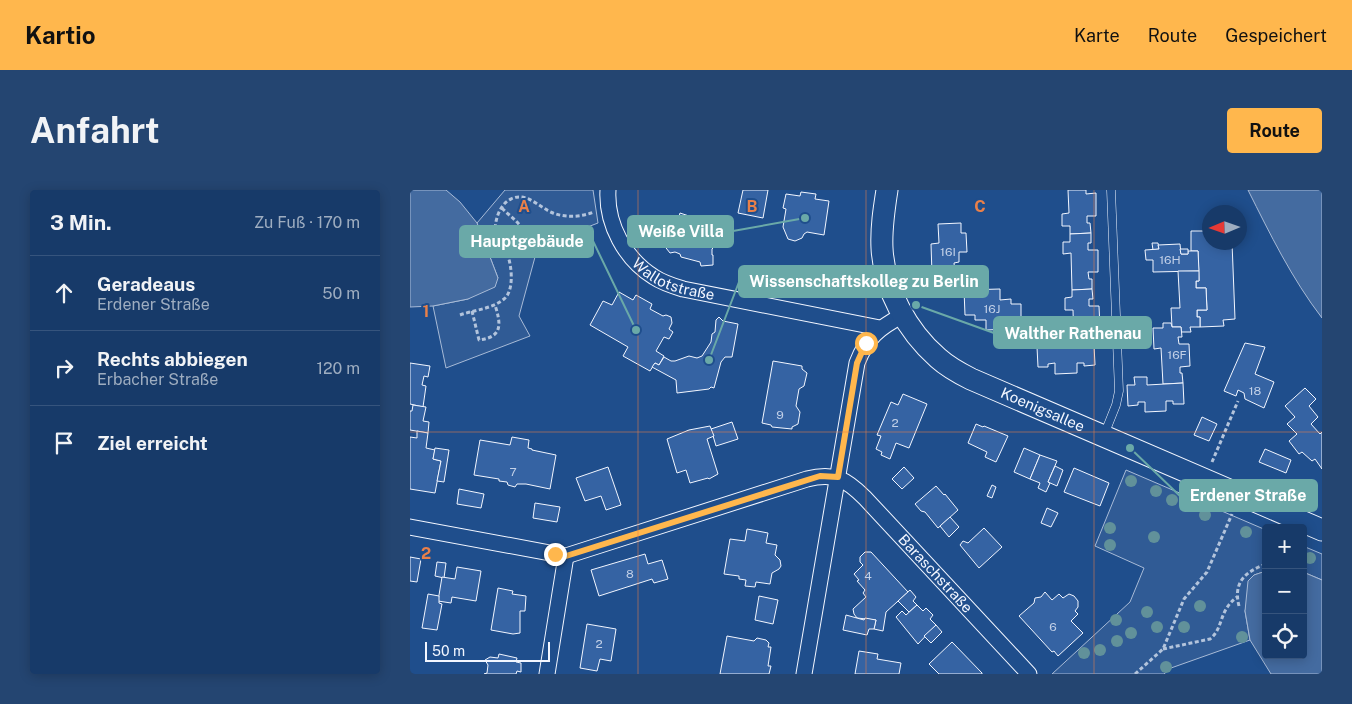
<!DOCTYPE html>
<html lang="de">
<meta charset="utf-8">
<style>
:root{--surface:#173a69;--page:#244571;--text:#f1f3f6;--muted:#9eadc0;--line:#36547d;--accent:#ffb74d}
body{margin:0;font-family:"Public Sans",sans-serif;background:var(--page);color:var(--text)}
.controls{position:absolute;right:15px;bottom:15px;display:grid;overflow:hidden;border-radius:5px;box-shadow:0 2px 12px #0003}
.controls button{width:45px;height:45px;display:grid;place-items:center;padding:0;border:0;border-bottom:1px solid var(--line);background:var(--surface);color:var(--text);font:25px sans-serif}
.compass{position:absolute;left:792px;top:15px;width:45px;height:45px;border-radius:50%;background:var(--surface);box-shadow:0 2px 12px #0003;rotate:268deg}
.scale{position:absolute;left:15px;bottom:12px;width:125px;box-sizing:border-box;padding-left:5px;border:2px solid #f2f6ff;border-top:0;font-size:14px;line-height:18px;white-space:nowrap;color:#f2f6ff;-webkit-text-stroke:4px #1f4e8c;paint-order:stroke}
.stop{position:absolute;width:15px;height:15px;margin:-11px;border:4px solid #ffb74d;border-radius:50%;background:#fff}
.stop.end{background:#ffb74d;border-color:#fff;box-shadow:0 1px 5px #0008}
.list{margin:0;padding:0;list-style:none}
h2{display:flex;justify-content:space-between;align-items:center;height:65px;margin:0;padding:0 20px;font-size:21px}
h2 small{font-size:16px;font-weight:400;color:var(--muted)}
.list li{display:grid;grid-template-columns:32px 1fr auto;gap:15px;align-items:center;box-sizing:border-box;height:75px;padding:0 20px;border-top:1px solid var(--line)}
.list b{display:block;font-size:19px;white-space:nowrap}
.list p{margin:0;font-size:16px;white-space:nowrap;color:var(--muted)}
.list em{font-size:16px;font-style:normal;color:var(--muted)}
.icon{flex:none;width:28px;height:28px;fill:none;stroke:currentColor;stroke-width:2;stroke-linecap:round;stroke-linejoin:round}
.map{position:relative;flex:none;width:912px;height:484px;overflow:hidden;border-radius:5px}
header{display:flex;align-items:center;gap:30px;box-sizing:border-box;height:70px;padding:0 25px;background:var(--accent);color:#111}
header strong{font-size:24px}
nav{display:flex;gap:28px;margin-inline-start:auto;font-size:18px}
.intro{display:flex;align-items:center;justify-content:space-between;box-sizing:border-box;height:120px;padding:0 30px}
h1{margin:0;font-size:35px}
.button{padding:12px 22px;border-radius:5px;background:var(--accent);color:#111;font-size:18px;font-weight:700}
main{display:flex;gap:30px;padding:0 30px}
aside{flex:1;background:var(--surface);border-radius:5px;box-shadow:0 2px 12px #0003}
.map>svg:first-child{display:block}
.green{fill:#305b95;stroke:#a8bbd7}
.water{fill:#446ba0;stroke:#a8bbd7}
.building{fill:#3563a3;stroke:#f2f6ff}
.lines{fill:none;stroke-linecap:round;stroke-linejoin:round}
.lane-casing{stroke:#f2f6ff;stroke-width:9}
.street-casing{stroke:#f2f6ff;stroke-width:17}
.secondary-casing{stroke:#f2f6ff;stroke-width:23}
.path{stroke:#b3c4dc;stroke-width:3;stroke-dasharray:4 2.5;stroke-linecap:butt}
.lane{stroke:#1f4e8c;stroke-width:8}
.street{stroke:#1f4e8c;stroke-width:15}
.secondary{stroke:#1f4e8c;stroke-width:21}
.tree{fill:#61919a}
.route{stroke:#ffb74d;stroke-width:6}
.grid{fill:none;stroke:#ea8049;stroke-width:1;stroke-opacity:0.55}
.labels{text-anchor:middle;stroke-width:4;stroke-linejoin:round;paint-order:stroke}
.number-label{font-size:12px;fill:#c3d1e8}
.street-label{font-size:15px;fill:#f2f6ff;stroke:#1f4e8c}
.grid-label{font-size:16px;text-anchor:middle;font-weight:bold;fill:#ea8049;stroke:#1f4e8c;stroke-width:4;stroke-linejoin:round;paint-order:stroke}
.leader{fill:none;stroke:#6aa9a8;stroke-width:2}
.callout-dot{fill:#6aa9a8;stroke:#1f4e8c;stroke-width:2}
.callout{fill:#6aa9a8;stroke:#6aa9a8;stroke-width:2}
.callout-label{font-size:16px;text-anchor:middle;font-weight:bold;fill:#fff}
</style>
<header>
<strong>Kartio</strong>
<nav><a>Karte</a><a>Route</a><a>Gespeichert</a></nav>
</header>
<div class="intro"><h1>Anfahrt</h1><a class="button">Route</a></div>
<main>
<aside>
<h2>3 Min.<small>Zu Fuß · 170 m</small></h2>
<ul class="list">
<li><svg class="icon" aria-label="ahead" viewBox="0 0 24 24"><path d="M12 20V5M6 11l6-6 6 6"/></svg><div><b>Geradeaus</b><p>Erdener Straße</p></div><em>50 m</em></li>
<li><svg class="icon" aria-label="right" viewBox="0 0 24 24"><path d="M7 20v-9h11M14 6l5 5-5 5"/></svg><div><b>Rechts abbiegen</b><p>Erbacher Straße</p></div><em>120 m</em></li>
<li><svg class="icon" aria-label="arrive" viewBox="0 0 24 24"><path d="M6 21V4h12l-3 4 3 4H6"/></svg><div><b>Ziel erreicht</b></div></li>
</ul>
</aside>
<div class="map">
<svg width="912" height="484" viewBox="0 0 912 484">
<rect width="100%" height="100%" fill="#1f4e8c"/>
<g class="green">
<path d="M95,0H183L188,33L128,56L109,126L120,146L36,178L23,116L58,109L88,88L67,33Z"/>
<path d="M716,280L856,340V381L844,385L835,421L840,450L761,478L754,484H642L720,412L734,378L685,356Z"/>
<path d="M893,356L912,364V390L893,382Z"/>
</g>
<g class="water">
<path d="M0,0H36L50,12L67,33L88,88L85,97L58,109L23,116L0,117Z"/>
<path d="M838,0H912V128C882,89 860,44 838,0Z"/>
<path d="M856,381V465H893V382L912,390V484H861L840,450L835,421L838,391L844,385Z"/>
</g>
<g class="building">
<path d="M333,0H358L353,28L328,23Z"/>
<path d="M658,0H676V4L686,3V26H677V33H680L681,43L660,44V36H652V24L659,23Z"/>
<path d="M391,2L406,4L405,9L419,11L414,45L397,42L394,44L392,48L385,51L378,49L373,37L376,19L373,18L376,4L390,6Z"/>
<path d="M270,23L282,27L280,33L282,36L289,38L288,41L291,44L295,41L298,45L301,43L309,52L302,59V65H303V75L291,76L290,72L271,67L270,64L265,62L260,63L249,49L244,47L247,37L256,39L261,35L263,29L268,30Z"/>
<path d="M551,33V43H556L557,62H549V72L544,73L545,83L522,84L521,54L529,53L528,34Z"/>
<path d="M781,41H799V52H822L825,129L813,130L814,136L790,137V127H787V120H797L796,98H786V91H789L788,61H781Z"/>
<path d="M681,43V53H678V60H688V82H678L679,89H682V99L662,100L661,63L653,64V52H660V44Z"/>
<path d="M742,53H748L749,59L743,60Z"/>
<path d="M770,54L771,64H778V61H788L789,81L743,82V70H736L735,60L749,59L748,55Z"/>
<path d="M770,59H778V64H771Z"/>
<path d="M768,81H789V91H786V98H796L797,120H787V127H790V137H780L781,142H771V137H762L761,118H770Z"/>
<path d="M590,99V110L601,109V114H611V134L602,135V139L576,140V130H565V125H555L554,100Z"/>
<path d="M682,99L683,109H679V116H689L690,138H683L684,155L664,156L663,120H655V108L662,107V100Z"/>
<path d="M209,102L223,110L226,105L242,114L240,119L253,126L256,125L261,127L262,133L259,139L263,142L259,149L254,147L246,161L254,166L249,175L245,173L240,181L213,166L218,157L180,135L193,111L202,115Z"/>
<path d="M309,127L313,131L328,134L322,167H315L311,172L304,198L301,197L299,199L267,203L266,190L242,177L245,173L249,175L254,167L261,171H265L279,166L287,168L292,166L301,152L302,144L305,142L306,130Z"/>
<path d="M753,133H761L762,137H771L772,147H768L769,154H779L780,176L770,177V183H772L773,193L753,194L751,158L744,159L743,138H753Z"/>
<path d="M647,149L648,156L684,155L685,175L674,176V173H667V183L645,184V173L638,174V177H628L627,157L635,156V150Z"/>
<path d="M835,153L855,157L845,184L864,192L854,218L835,209L834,203L828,200L826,206L814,201Z"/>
<path d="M363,171L392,176V179L397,183L394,196L389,199L386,216L390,222L388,234L382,237V239L362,237L361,235L352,233Z"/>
<path d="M0,173L20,176L18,187L14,186L12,195L16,196L13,217L0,214Z"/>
<path d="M724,187H737V195L773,193L774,214H763V211H756V221L735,222V212H728V215L718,216L717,195H725Z"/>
<path d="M895,198L906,209L899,216L908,227L901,234L910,244L912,242V279L905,269L902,271L892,262L889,264L879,251L887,244L877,234L885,227L875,216Z"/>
<path d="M493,204L517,214L499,258L486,253L480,269L471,265L472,262L466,259L471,246L467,245L481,212L488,215Z"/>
<path d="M3,215L16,217L13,231L19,232L18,243L0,240V221H2Z"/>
<path d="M792,227L807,234L799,251L784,245Z"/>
<path d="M322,232L328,249L306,256L301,239Z"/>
<path d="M566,234L573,237L574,236L598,246L586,272L575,267L577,262L558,253Z"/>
<path d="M300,236L304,246L297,249L308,284L299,289L298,288L280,293L276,280L267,283L257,249L279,240Z"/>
<path d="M7,241L18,243L16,258L25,260L23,269L31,271L25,303L0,299V247L7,248Z"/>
<path d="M102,247L119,250L118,258L122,259V260L146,265L140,299L116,294H107L105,297L98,295L97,292L89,291V289L64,285L70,250L100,255Z"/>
<path d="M25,258L39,260L34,292L27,291L31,271L23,269Z"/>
<path d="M614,258L630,265L620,289L604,282Z"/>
<path d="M855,259L881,270L876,283L849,272Z"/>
<path d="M630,265L647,271L638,292L640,293L636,302L628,298L630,293L620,289Z"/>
<path d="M645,276L653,280L647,296L638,292Z"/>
<path d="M198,277L211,315L196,320L191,306L175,311L166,288Z"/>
<path d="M494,277L504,288L492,299L482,289Z"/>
<path d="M664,278L699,293L690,316L654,302Z"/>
<path d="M582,295L586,297L582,308L577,306Z"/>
<path d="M526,296L534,305L535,304L548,320L528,338L515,322L511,321L505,314Z"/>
<path d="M49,299L74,304L71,318L47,314Z"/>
<path d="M125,313L150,317L147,332L123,328Z"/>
<path d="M637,318L648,323L641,337L631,333Z"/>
<path d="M540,327L549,337L539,347L530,336Z"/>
<path d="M574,338L592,357L569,378L550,355L553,351L558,353Z"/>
<path d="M337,339L358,343L356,353L367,355L365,365L370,370L371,376L369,379L362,383L360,394L346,392L345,397L335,396L336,390L329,389V386L314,384L320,349L335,351Z"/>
<path d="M455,362H461L498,402L476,422L473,441L464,439L466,430L447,428L444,424L443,419L456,407L453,403L455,400L447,391L449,390L444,384L453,375L450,372V367Z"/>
<path d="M235,364L238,374L252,370L258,389L244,393L242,389L189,406L181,380Z"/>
<path d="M0,367L11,369L7,392L0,391Z"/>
<path d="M27,372L36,373L34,388L25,386Z"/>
<path d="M47,377L71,381L66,411L42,407L41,413L28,411L32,387L45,389Z"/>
<path d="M88,398L103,401L102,404L116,406L115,421H110V443L103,444L81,440Z"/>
<path d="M500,400L506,407L503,411L507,415L499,422L488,411Z"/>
<path d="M635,402L642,410L649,404L653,408L659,404L664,406L668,411V417L665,421L668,424L661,431L673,443L648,466L644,461L642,462L609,426L624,413L625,408L631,407Z"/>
<path d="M18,404L29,406V413L32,414L27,440L12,438Z"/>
<path d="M349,406L368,410L363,434L345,430Z"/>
<path d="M507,415L513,421L516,418L523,425L520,429L526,435L508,454L486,427L492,421L496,425Z"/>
<path d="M436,425L454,430L455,428L466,430L464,439H459L457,445L433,440Z"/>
<path d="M177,434L206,439L201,471L190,469L187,481L170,478Z"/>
<path d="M526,435L532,442L521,453L514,446Z"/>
<path d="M317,446L344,451L347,448L356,450L359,453L358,457H361L358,476H361L359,484H310Z"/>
<path d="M542,452L572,483V484H529L519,474Z"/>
<path d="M449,461L468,464L467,469L491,473L489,484H445Z"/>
<path d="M89,464L107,468L106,472L111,473V482L107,481L106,484H74L77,483L78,475L75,470L80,467L88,468Z"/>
</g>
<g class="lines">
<g class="lane-casing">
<path id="lane" d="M694,245L706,215L709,201L701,0"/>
</g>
<g class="street-casing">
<g id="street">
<path id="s1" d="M198,0C196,34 215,69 244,87C253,93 263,96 273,99L470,138"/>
<path id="s2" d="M0,337L156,366L397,289C424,282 436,289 455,308L619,484"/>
<path d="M137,484L156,366"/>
<path d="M394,484L447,173C457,147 469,138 493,125"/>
</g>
</g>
<g class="secondary-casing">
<g id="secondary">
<path id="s3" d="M477,0C474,19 471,38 472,58C474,99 497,141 528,168C538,177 549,183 561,189L912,340"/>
</g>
</g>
<g class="path">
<path d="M92,18C99,26 109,31 113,41L112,47L98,66"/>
<path d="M62,121L69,150C93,147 91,134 85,115"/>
<path d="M50,125C64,120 82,119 94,109C104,101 102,78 98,66C95,59 89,53 86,46C83,34 89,14 101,9C116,1 130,18 143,23C156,28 171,27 184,22"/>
<path d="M802,272L828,211"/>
<path d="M829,416C823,392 835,382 856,374"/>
<path d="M753,459L800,449C814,438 808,421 827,407"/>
<path d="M725,484L753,459L774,409L797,382L822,324"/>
</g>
<use href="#lane" class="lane"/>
<use href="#street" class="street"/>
<use href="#secondary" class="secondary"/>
</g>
<g class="tree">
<circle cx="721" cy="291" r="6"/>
<circle cx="746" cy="301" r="6"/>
<circle cx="762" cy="310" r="6"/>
<circle cx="795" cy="325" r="6"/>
<circle cx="700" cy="338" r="6"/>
<circle cx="836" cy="342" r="6"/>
<circle cx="744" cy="347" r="6"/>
<circle cx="700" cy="355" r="6"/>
<circle cx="900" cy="368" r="6"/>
<circle cx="790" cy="416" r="6"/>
<circle cx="737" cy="422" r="6"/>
<circle cx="706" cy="430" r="6"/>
<circle cx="747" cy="437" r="6"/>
<circle cx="774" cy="437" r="6"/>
<circle cx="721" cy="443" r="6"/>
<circle cx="832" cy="447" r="6"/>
<circle cx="707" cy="451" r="6"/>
<circle cx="690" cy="460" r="6"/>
<circle cx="674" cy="463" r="6"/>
<circle cx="756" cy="477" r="6"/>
</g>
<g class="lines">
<path class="route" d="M145,364L156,366L410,286L428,287L447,173L456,153"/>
</g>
<path class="grid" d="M228,0V484M456,0V484M684,0V484M0,242H912"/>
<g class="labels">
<g class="number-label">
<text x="538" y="66">16I</text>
<text x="760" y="74">16H</text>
<text x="582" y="123">16J</text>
<text x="767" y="169">16F</text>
<text x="845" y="205">18</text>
<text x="370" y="229">9</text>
<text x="485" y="237">2</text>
<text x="103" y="286">7</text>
<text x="220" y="388">8</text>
<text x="458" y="390">4</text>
<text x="643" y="441">6</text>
<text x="189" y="458">2</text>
</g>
<g class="street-label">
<text dy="5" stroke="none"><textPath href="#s1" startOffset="122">Wallotstraße</textPath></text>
<text dy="5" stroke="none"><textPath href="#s3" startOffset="302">Koenigsallee</textPath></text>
<text dy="5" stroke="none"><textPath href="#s2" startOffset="580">Baraschstraße</textPath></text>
</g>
</g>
<g class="grid-label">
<text x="114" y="22">A</text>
<text x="342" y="22">B</text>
<text x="570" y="22">C</text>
<text x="16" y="127">1</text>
<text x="16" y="369">2</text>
</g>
<path class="leader" d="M395 28L323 41M226 140L183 51M299 170L329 92M506 115L584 143M720 258L770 306"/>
<g class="callout-dot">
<circle cx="395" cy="28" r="5"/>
<circle cx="226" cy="140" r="5"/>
<circle cx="299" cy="170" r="5"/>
<circle cx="506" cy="115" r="5"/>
<circle cx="720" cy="258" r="5"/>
</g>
<g class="callout">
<rect x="218" y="26" width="105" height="31" rx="5"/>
<rect x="50" y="36" width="133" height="31" rx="5"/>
<rect x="329" y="76" width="249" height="31" rx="5"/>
<rect x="584" y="127" width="157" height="31" rx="5"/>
<rect x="770" y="290" width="137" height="31" rx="5"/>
</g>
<g class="callout-label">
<text x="271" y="47">Weiße Villa</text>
<text x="117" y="57">Hauptgebäude</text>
<text x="454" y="97">Wissenschaftskolleg zu Berlin</text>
<text x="663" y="149">Walther Rathenau</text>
<text x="838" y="311">Erdener Straße</text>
</g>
</svg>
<div class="controls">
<button>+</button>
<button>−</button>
<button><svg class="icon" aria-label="locate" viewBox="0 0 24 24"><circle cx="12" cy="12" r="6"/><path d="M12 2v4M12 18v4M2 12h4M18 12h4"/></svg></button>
</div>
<svg class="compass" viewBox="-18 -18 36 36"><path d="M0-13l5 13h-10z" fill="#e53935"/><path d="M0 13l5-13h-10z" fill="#9eadc0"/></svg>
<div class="scale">50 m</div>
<div class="stop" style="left:456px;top:153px"></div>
<div class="stop end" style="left:145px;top:364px"></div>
</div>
</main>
